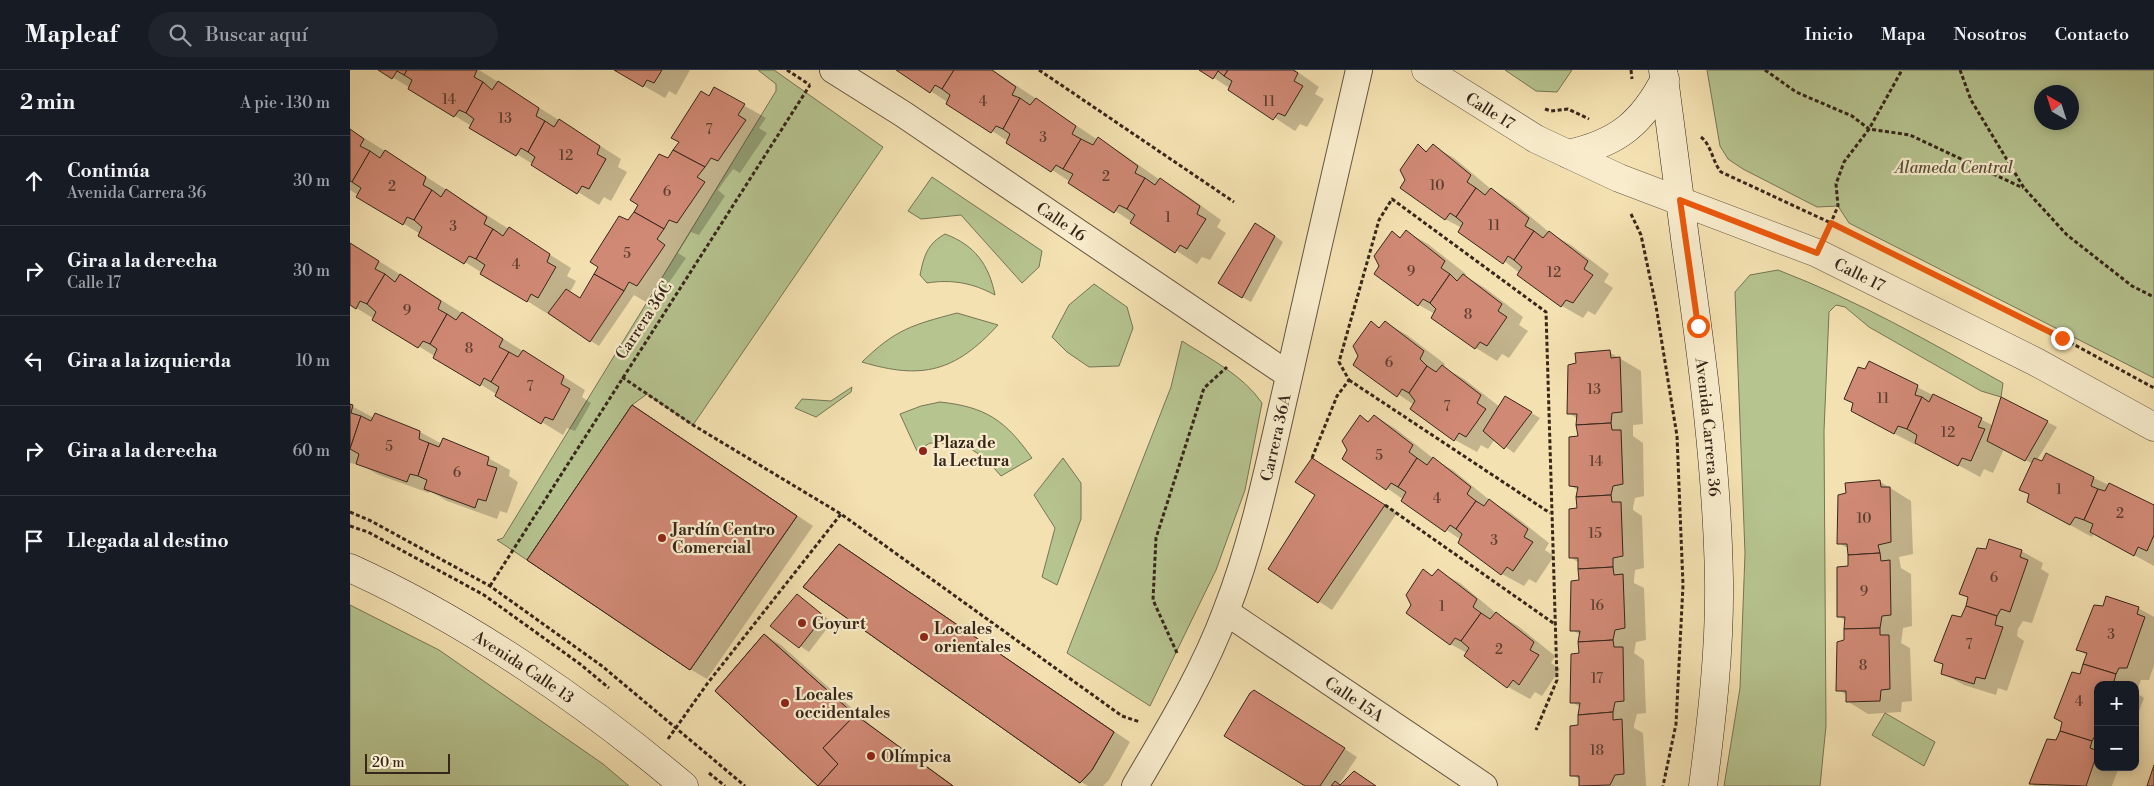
<!DOCTYPE html>
<html lang="es">
<meta charset="utf-8">
<style>
:root{--surface:#171b24;--page:#20242c;--text:#f1f3f6;--muted:#9ea1a6;--line:#363941}
body{margin:0;font-family:"Libre Bodoni",serif;background:var(--page);color:var(--text)}
.controls{position:absolute;right:15px;bottom:15px;display:grid;overflow:hidden;border-radius:10px;box-shadow:0 2px 12px #0003}
.controls button{width:45px;height:45px;display:grid;place-items:center;padding:0;border:0;border-bottom:1px solid var(--line);background:var(--surface);color:var(--text);font:25px sans-serif}
.compass{position:absolute;left:1684px;top:15px;width:45px;height:45px;border-radius:50%;background:var(--surface);box-shadow:0 2px 12px #0003;rotate:321deg}
.scale{position:absolute;left:15px;bottom:12px;width:85px;box-sizing:border-box;padding-left:5px;border:2px solid #37261a;border-top:0;font-size:14px;line-height:18px;white-space:nowrap;color:#37261a;-webkit-text-stroke:4px #f8eccc;paint-order:stroke}
.stop{position:absolute;width:15px;height:15px;margin:-11px;border:4px solid #ea580c;border-radius:50%;background:#fff}
.stop.end{background:#ea580c;border-color:#fff;box-shadow:0 1px 5px #0008}
.list{margin:0;padding:0;list-style:none}
h2{display:flex;justify-content:space-between;align-items:center;height:65px;margin:0;padding:0 20px;font-size:21px}
h2 small{font-size:16px;font-weight:400;color:var(--muted)}
.list li{display:grid;grid-template-columns:32px 1fr auto;gap:15px;align-items:center;box-sizing:border-box;height:90px;padding:0 20px;border-top:1px solid var(--line)}
.list b{display:block;font-size:19px;white-space:nowrap}
.list p{margin:0;font-size:16px;white-space:nowrap;color:var(--muted)}
.list em{font-size:16px;font-style:normal;color:var(--muted)}
.icon{flex:none;width:28px;height:28px;fill:none;stroke:currentColor;stroke-width:2;stroke-linecap:round;stroke-linejoin:round}
.map{position:relative;flex:none;width:1804px;height:716px;overflow:hidden}
header{display:flex;align-items:center;gap:30px;box-sizing:border-box;height:70px;padding:0 25px;background:var(--surface);border-bottom:1px solid var(--line)}
header strong{font-size:24px}
nav{display:flex;gap:28px;margin-inline-start:auto;font-size:18px}
.search{width:350px;height:45px;background:var(--page);display:flex;align-items:center;gap:12px;box-sizing:border-box;padding:0 18px;border-radius:28px;color:var(--muted);font-size:19px}
main{display:flex}
aside{flex:1;background:var(--surface)}
.map>svg:first-child{display:block}
.green{fill:#b6c490;stroke:#767555;fill-rule:evenodd}
.shadow{fill:#0003}
.building{fill:#d08975;stroke:#37261a}
.lines{fill:none;stroke-linecap:round;stroke-linejoin:round}
.minor-casing{stroke:#665540;stroke-width:28}
.tertiary-casing{stroke:#665540;stroke-width:29}
.secondary-casing{stroke:#37261a;stroke-width:29}
.path{stroke:#37261a;stroke-width:3;stroke-dasharray:4 2.5;stroke-linecap:butt}
.minor{stroke:#f8eccc;stroke-width:26}
.tertiary{stroke:#f8eccc;stroke-width:28}
.secondary{stroke:#f8eccc;stroke-width:28}
.route{stroke:#ea580c;stroke-width:6}
.poi-dot{fill:#8f2418;stroke:#f8eccc;stroke-width:2}
.labels{text-anchor:middle;stroke-width:4.5;stroke-linejoin:round;paint-order:stroke}
.number-label{font-size:14px;fill:#5d3f31}
.street-label{font-size:16px;fill:#37261a;stroke:#f8eccc}
.park-label{font-size:16px;font-style:italic;fill:#574e38;stroke:#f8eccc}
.poi-label{font-size:16px;font-weight:bold;fill:#37261a;stroke:#f8eccc;text-anchor:start}
</style>
<header>
<strong>Mapleaf</strong>
<div class="search"><svg class="icon" aria-label="search" viewBox="0 0 24 24"><circle cx="10" cy="10" r="6"/><path d="M15 15l6 6"/></svg>Buscar aquí</div>
<nav><a>Inicio</a><a>Mapa</a><a>Nosotros</a><a>Contacto</a></nav>
</header>
<main>
<aside>
<h2>2 min<small>A pie · 130 m</small></h2>
<ul class="list">
<li><svg class="icon" aria-label="ahead" viewBox="0 0 24 24"><path d="M12 20V5M6 11l6-6 6 6"/></svg><div><b>Continúa</b><p>Avenida Carrera 36</p></div><em>30 m</em></li>
<li><svg class="icon" aria-label="right" viewBox="0 0 24 24"><path d="M7 20v-9h11M14 6l5 5-5 5"/></svg><div><b>Gira a la derecha</b><p>Calle 17</p></div><em>30 m</em></li>
<li><svg class="icon" aria-label="left" viewBox="0 0 24 24"><path d="M17 20v-9H6M10 6l-5 5 5 5"/></svg><div><b>Gira a la izquierda</b></div><em>10 m</em></li>
<li><svg class="icon" aria-label="right" viewBox="0 0 24 24"><path d="M7 20v-9h11M14 6l5 5-5 5"/></svg><div><b>Gira a la derecha</b></div><em>60 m</em></li>
<li><svg class="icon" aria-label="arrive" viewBox="0 0 24 24"><path d="M6 21V4h12l-3 4 3 4H6"/></svg><div><b>Llegada al destino</b></div></li>
</ul>
</aside>
<div class="map">
<svg width="1804" height="716" viewBox="0 0 1804 716">
<rect width="100%" height="100%" fill="#f4e1b1"/>
<filter id="stains"><feTurbulence type="fractalNoise" baseFrequency=".004" numOctaves="4"/><feColorMatrix values="0 0 0 0 .2 0 0 0 0 .09 0 0 0 0 .02 0 0 0 .5 -.17"/></filter>
<radialGradient id="worn" r=".72"><stop offset=".6" stop-color="#630" stop-opacity="0"/><stop offset="1" stop-color="#630" stop-opacity=".3"/></radialGradient>
<g class="green">
<path d="M408,0H424L533,77L343,355L297,324L282,335L177,490L147,470L153,468L426,21V14Z"/>
<path d="M1155,0H1222L1207,22L1186,21Z"/>
<path d="M1357,0H1804V308L1499,153L1488,136L1467,137L1393,99L1378,89L1370,76ZM1692,22H1722V52H1692Z"/>
<path d="M582,107L692,181L689,197L672,213L611,145L571,149L558,141Z"/>
<path d="M595,164C625,175 639,195 645,225C623,213 602,209 577,213L570,205C574,186 577,174 595,164Z"/>
<path d="M1428,200C1509,231 1578,271 1653,313L1651,327L1631,321L1519,257L1495,237L1486,235L1479,242L1474,361L1476,656L1470,716H1374L1390,618L1395,483L1385,222L1400,205Z"/>
<path d="M744,214L777,237L783,258L769,296L739,297L717,282L702,267L719,235Z"/>
<path d="M607,243L648,255C605,302 572,310 512,292C546,259 562,255 607,243Z"/>
<path d="M832,271C860,289 893,305 912,333L895,420L866,500L800,636L717,583L821,317Z"/>
<path d="M502,317L501,322L466,347L445,338L452,329L481,331Z"/>
<path d="M590,332C636,337 655,350 682,388L651,406L636,389L621,379L603,374L580,373L567,381L550,344L571,336Z"/>
<path d="M713,388L731,413V449L707,515L692,507L705,458L684,425Z"/>
<path d="M0,535L89,580L253,694L279,716H0Z"/>
<path d="M1535,643L1585,672L1574,696L1522,665Z"/>
</g>
<g class="shadow">
<path d="M31,0H129L271,89L268,97L277,102L261,131L254,127L249,135Z"/>
<path d="M266,0H340L326,25L319,21L315,28Z"/>
<path d="M548,0H643L748,70L770,82L810,110L832,122L871,150L867,157L876,163L860,190L852,187L847,194Z"/>
<path d="M852,0H945L969,17L965,24L974,29L957,57L950,54L945,61Z"/>
<path d="M365,19L416,48L409,58L417,63L390,103L383,99L368,120L375,126L349,165L341,162L328,183L336,188L309,227L301,223L296,232L284,225L249,276L0,120V59L221,198L217,206L226,211L220,222L231,229Z"/>
<path d="M1069,76L1078,82L1083,76L1104,88L1141,119L1163,132L1200,163L1221,175L1259,204L1254,212L1263,218L1245,245L1238,241L1233,248L1212,236L1112,158L1095,149Z"/>
<path d="M915,159L933,172L901,232L892,227Z"/>
<path d="M1042,162L1052,168L1057,162L1078,174L1116,204L1115,206L1135,218L1173,247L1169,255L1178,261L1159,288L1152,284L1147,291L1126,278L1083,247L1085,244L1069,235L1031,196Z"/>
<path d="M0,173L235,320L232,327L241,333L225,361L217,358L213,365L0,234Z"/>
<path d="M1021,253L1031,258L1036,253L1057,265L1095,294L1093,297L1114,309L1150,337L1156,328L1190,348L1164,383L1145,369L1138,379L1131,375L1127,382L1105,370L1062,339L1064,335L1005,294Z"/>
<path d="M1259,282L1291,301L1293,354L1283,355V366L1293,373L1294,426L1285,428L1283,438V440L1292,446L1294,498L1285,500L1284,510V513L1294,518L1296,570L1286,572L1284,583L1294,590L1296,643L1287,644L1284,655V658L1293,663L1296,716H1231V710L1222,705L1231,638L1222,632L1230,584L1231,565L1222,560L1230,511L1229,493L1220,487L1228,439L1229,421L1220,415L1229,367L1228,349L1219,343Z"/>
<path d="M1567,317L1644,356L1652,329L1707,357L1687,390L1744,408L1804,437V496L1744,463L1742,467L1700,444L1680,425L1671,419L1683,394L1654,379L1643,403L1634,399L1630,407L1567,373L1566,375L1524,353Z"/>
<path d="M0,335L24,348L26,344L70,362L92,374L138,388L160,400L159,406L168,412L157,443L150,441L147,449L97,431L80,421L79,423L29,405L11,395L0,393Z"/>
<path d="M1025,346L1046,359L1084,389L1104,401L1142,432L1161,443L1199,473L1195,480L1204,486L1186,513L1179,509L1174,516L1152,504L1109,473L1111,470L994,388L1010,347L1020,352Z"/>
<path d="M299,347L463,456L357,609L340,599Z"/>
<path d="M976,397L1047,443L982,540L920,499L967,425Z"/>
<path d="M1529,411L1561,431L1563,484L1549,487L1551,498L1561,504L1562,556L1553,558L1551,573L1560,578L1562,631L1552,632L1551,642L1518,644L1497,631V625L1488,620L1496,571V551L1488,546L1499,497V479L1489,473Z"/>
<path d="M490,475L780,672L759,710L753,716H738L731,712Z"/>
<path d="M1671,481L1693,493L1691,499L1699,504L1682,553L1673,551L1668,559L1667,566L1674,571L1657,621L1648,618L1646,625L1614,615L1592,603L1594,595L1586,591L1612,548L1619,528L1611,523Z"/>
<path d="M1073,501L1083,507L1088,501L1110,513L1147,544L1168,556L1205,586L1201,593L1210,599L1192,626L1185,622L1180,629L1158,617L1115,586L1117,583L1100,574L1062,535Z"/>
<path d="M448,526L482,552L459,582L450,576Z"/>
<path d="M1788,538L1804,547V595L1799,610H1791L1786,623L1794,628L1785,652V615H1748V697H1769L1762,716H1685L1681,714L1707,672L1731,605L1738,586L1728,580Z"/>
<path d="M415,565L431,575L522,656L604,716H470Z"/>
<path d="M918,629L1007,687L988,716H958Z"/>
</g>
<g class="building">
<path d="M28,0H57L54,5L47,1L42,9Z"/>
<path d="M57,0H127L124,7L133,12L116,43L109,40L104,47L58,19L62,10L54,5Z"/>
<path d="M264,0H312L304,13L297,10L293,17Z"/>
<path d="M546,0H604L592,19L585,15L580,23Z"/>
<path d="M604,0H642L666,17L662,25L670,28L653,59L646,56L641,63L596,34L600,25L592,19Z"/>
<path d="M849,0H878L874,6L868,1L863,9Z"/>
<path d="M878,0H943L948,3L944,11L953,16L935,46L928,43L923,50L878,20L882,11L874,6Z"/>
<path d="M148,11L189,38L186,46L195,51L178,82L171,78L166,86L119,58L124,49L116,43L133,12L142,20Z"/>
<path d="M364,17L395,34L388,45L396,50L368,91L361,88L355,97L323,80L329,72L321,68L351,21L359,26Z"/>
<path d="M670,28L680,35L686,28L726,56L722,64L731,69L713,99L706,95L701,102L656,73L660,64L653,59Z"/>
<path d="M209,49L250,76L247,84L256,89L239,119L232,116L227,124L181,95L185,87L178,82L195,51L204,57Z"/>
<path d="M0,59L14,69L10,76L20,81L2,112L0,111Z"/>
<path d="M748,67L788,96L785,103L795,108L777,139L769,135L764,143L718,113L723,104L713,99L731,69L743,75Z"/>
<path d="M1068,74L1076,82L1083,74L1121,105L1117,112L1126,118L1106,147L1100,143L1095,150L1050,118L1055,110L1050,100Z"/>
<path d="M35,80L76,107L73,115L82,120L64,150L57,147L53,155L6,127L11,118L2,112L20,81L30,88Z"/>
<path d="M323,80L355,97L347,107L355,112L327,153L319,150L314,159L284,142L288,135L280,130L309,84L318,88Z"/>
<path d="M795,108L805,115L810,108L850,136L847,144L856,149L837,179L830,175L825,183L780,153L785,145L777,139Z"/>
<path d="M1126,118L1135,125L1141,118L1179,148L1175,156L1184,161L1164,190L1158,186L1153,194L1108,162L1113,153L1106,147Z"/>
<path d="M96,119L137,147L134,154L143,159L126,189L119,186L114,194L68,166L72,157L64,150L82,120L91,127Z"/>
<path d="M284,142L314,159L307,169L315,175L287,216L279,212L274,221L244,204L248,197L240,192L269,146L278,150Z"/>
<path d="M905,153L925,166L892,228L868,213Z"/>
<path d="M159,157L200,184L197,192L206,197L188,228L181,224L177,232L130,204L135,195L126,189L143,159L153,166Z"/>
<path d="M1056,160L1095,191L1091,198L1100,204L1080,233L1073,229L1068,236L1024,204L1029,196L1024,186L1042,161L1050,168Z"/>
<path d="M1184,161L1193,168L1199,161L1238,191L1234,199L1243,205L1223,233L1216,230L1211,237L1167,205L1172,197L1164,190Z"/>
<path d="M0,173L29,191L25,199L35,204L17,234L10,231L6,239L0,235Z"/>
<path d="M35,204L45,212L50,204L91,231L88,239L97,244L80,274L73,271L68,278L22,250L26,242L17,234Z"/>
<path d="M244,204L274,221L240,272L198,243L216,219L230,228Z"/>
<path d="M1100,204L1107,211L1113,204L1152,234L1148,241L1157,247L1137,276L1130,272L1125,279L1081,248L1086,239L1080,233Z"/>
<path d="M112,242L153,269L149,277L159,282L141,312L134,308L130,316L83,288L87,279L80,274L97,244L106,250Z"/>
<path d="M1021,251L1029,258L1035,251L1074,281L1070,289L1077,296L1059,323L1052,319L1047,327L1003,295L1008,286L1003,276Z"/>
<path d="M173,280L214,306L211,314L220,319L203,350L195,347L191,354L145,326L149,317L141,312L159,282L168,287Z"/>
<path d="M1260,280L1261,288L1270,287L1272,342L1262,343L1261,353L1226,355L1227,344H1217L1218,295L1226,293L1225,283Z"/>
<path d="M1519,291L1568,315L1565,325L1572,327L1557,359L1548,356L1544,364L1501,341L1503,333L1494,329L1508,297L1515,299Z"/>
<path d="M1092,295L1131,325L1127,333L1136,339L1116,367L1109,363L1104,371L1060,339L1065,331L1059,323L1077,296L1086,302Z"/>
<path d="M1583,324L1632,348L1628,357L1635,359L1621,391L1612,388L1608,396L1565,373L1567,365L1557,359L1572,327L1579,332Z"/>
<path d="M1155,326L1182,342L1154,379L1133,361Z"/>
<path d="M1651,327L1698,351L1675,391L1637,371Z"/>
<path d="M0,334L3,335L1,343L11,346L0,379Z"/>
<path d="M282,335L447,446L340,600L177,490Z"/>
<path d="M282,335L447,446L340,600L177,490Z"/>
<path d="M25,343L70,361L69,369L79,373L68,406L60,404L57,412L6,394L9,384L0,379L11,346L21,351Z"/>
<path d="M1010,345L1018,352L1024,345L1063,375L1059,382L1067,388L1048,417L1041,413L1036,420L992,389L997,380L992,371Z"/>
<path d="M1261,353L1262,360H1271L1273,414L1263,416L1261,425L1226,427L1228,417L1219,416V367L1228,366L1226,355Z"/>
<path d="M93,368L139,387L137,395L147,398L136,431L128,429L125,438L74,419L77,410L68,406L79,373L89,377Z"/>
<path d="M1696,383L1744,407L1741,416L1748,419L1734,450L1725,447L1720,455L1677,432L1679,424L1669,420L1684,388L1692,391Z"/>
<path d="M1083,387L1121,417L1117,424L1126,431L1106,459L1100,455L1095,462L1051,431L1056,422L1048,417L1067,388L1077,395Z"/>
<path d="M962,388L1035,435L968,533L918,499L965,425L945,412Z"/>
<path d="M1530,410L1531,417H1540L1541,472L1528,475L1530,483L1498,485L1497,474H1487L1488,425L1496,423L1495,413Z"/>
<path d="M1759,413L1804,435V465L1797,481L1788,477L1784,486L1740,462L1743,454L1734,450L1748,419L1755,421Z"/>
<path d="M1261,425L1262,432H1271L1273,486L1263,488V497L1228,499V488H1219V439L1227,438L1226,427Z"/>
<path d="M1139,429L1178,459L1174,467L1183,472L1163,501L1157,497L1151,505L1108,473L1112,464L1106,459L1126,431L1134,436Z"/>
<path d="M1639,469L1672,480L1670,487L1678,490L1660,542L1651,539L1647,546L1616,536L1618,527L1609,524L1627,478L1636,479Z"/>
<path d="M489,474L764,662L742,700L730,713L453,517Z"/>
<path d="M489,474L764,662L742,700L730,713L453,517Z"/>
<path d="M1530,483L1531,491L1540,490L1541,545L1532,546L1530,558L1494,559L1495,547H1487V497L1498,496V485Z"/>
<path d="M1263,497L1264,505L1273,504L1275,558L1265,560L1263,570L1228,572L1230,561H1220L1221,511L1229,510L1228,499Z"/>
<path d="M1073,499L1082,506L1088,499L1127,529L1123,537L1131,543L1111,571L1105,568L1100,575L1056,543L1061,535L1056,525Z"/>
<path d="M447,524L474,546L449,578L420,556Z"/>
<path d="M1756,526L1789,537L1787,544L1795,547L1777,598H1769L1766,604L1733,594L1737,583L1726,580L1744,535L1753,536Z"/>
<path d="M1616,536L1647,546L1645,555L1653,557L1635,609L1626,607L1624,614L1591,604L1593,594L1584,591L1602,545L1611,547Z"/>
<path d="M1146,542L1184,572L1180,580L1189,585L1169,615L1163,610L1157,618L1114,586L1119,578L1111,571L1131,543L1140,549Z"/>
<path d="M1530,558V565H1539L1540,619L1531,620L1530,631L1496,632V621H1486L1487,572L1494,570V559Z"/>
<path d="M414,564L505,645L603,716H468L365,621Z"/>
<path d="M414,564L505,645L473,678L488,694L468,716L365,621Z"/>
<path d="M1263,570L1264,577H1273L1274,631L1265,632L1263,642L1228,645L1230,633H1220L1221,584L1229,583L1228,572Z"/>
<path d="M1733,594L1766,604L1764,611L1773,614L1748,615V664H1746L1742,671L1710,661L1712,652L1704,648L1722,602L1730,604Z"/>
<path d="M904,620L995,678L970,716H955L874,666L900,623Z"/>
<path d="M1263,642V650L1272,649L1274,704L1265,705L1260,715L1229,716V706H1220V656L1228,655V645Z"/>
<path d="M505,645L518,654L603,716H468L488,694L473,678Z"/>
<path d="M1710,661L1742,671L1740,678L1748,681L1736,716L1679,714L1697,669L1706,670Z"/>
<path d="M1804,695V716H1797Z"/>
<path d="M1004,701L1026,716H981L985,711L990,715Z"/>
</g>
<g class="lines">
<g class="minor-casing">
<g id="minor">
<path id="s1" d="M483,0L553,44L939,305"/>
<path id="s2" d="M876,542L1134,716"/>
<path id="s3" d="M785,716C818,660 853,603 876,541C905,467 920,388 938,311C961,207 985,104 1009,0"/>
</g>
</g>
<g class="tertiary-casing">
<g id="tertiary">
<path id="s4" d="M1076,0L1186,69L1269,108L1467,183L1686,292L1804,357"/>
</g>
</g>
<g class="secondary-casing">
<g id="secondary">
<path id="s5" d="M1313,0C1321,59 1328,117 1336,176C1352,286 1367,398 1369,510C1370,579 1362,647 1353,716"/>
<path d="M1218,84C1268,73 1292,53 1315,9"/>
<path id="s6" d="M0,498C117,551 236,633 334,716"/>
</g>
</g>
<g class="path">
<path d="M437,0L460,15"/>
<path d="M689,0L884,132"/>
<path d="M1281,0L1282,9"/>
<path d="M1415,0L1446,22L1502,46L1519,59L1560,65L1673,118"/>
<path d="M1610,0L1621,30L1674,118L1717,165L1782,216L1804,227"/>
<path d="M1195,39L1201,41L1218,39L1239,49"/>
<path d="M1351,67C1362,76 1362,91 1371,102L1481,153L1712,268L1804,318"/>
<path d="M1281,144L1291,165L1306,236L1327,366L1333,515L1326,654L1313,716"/>
<path d="M1480,155L1488,136L1486,114L1494,92L1519,59L1552,0"/>
<path d="M272,307L343,355L491,444L772,646L790,652"/>
<path d="M999,310L1200,443"/>
<path d="M962,388L987,326L999,310L989,292L1029,150L1042,129L1196,242L1207,610L1186,660"/>
<path d="M1035,435L1206,555"/>
<path d="M0,442L21,451L140,516L252,596L395,716"/>
<path d="M0,456L18,462L134,525L230,594L259,618"/>
<path d="M140,516L460,15"/>
<path d="M827,583L803,530L806,468L854,318L877,297"/>
<path d="M318,669L357,614L491,444"/>
<path d="M359,703L375,716"/>
</g>
<use href="#minor" class="minor"/>
<use href="#tertiary" class="tertiary"/>
<use href="#secondary" class="secondary"/>
</g>
<g class="lines">
<path class="route" d="M1348,256L1330,130L1467,183L1481,153L1712,268"/>
</g>
<g class="poi-dot">
<circle cx="573" cy="381" r="5"/>
<circle cx="312" cy="468" r="5"/>
<circle cx="452" cy="553" r="5"/>
<circle cx="574" cy="567" r="5"/>
<circle cx="435" cy="633" r="5"/>
<circle cx="521" cy="686" r="5"/>
</g>
<g class="labels">
<g class="number-label">
<text x="99" y="34">14</text>
<text x="633" y="36">4</text>
<text x="919" y="36">11</text>
<text x="155" y="53">13</text>
<text x="359" y="64">7</text>
<text x="693" y="72">3</text>
<text x="216" y="90">12</text>
<text x="756" y="111">2</text>
<text x="1087" y="120">10</text>
<text x="42" y="121">2</text>
<text x="317" y="126">6</text>
<text x="818" y="152">1</text>
<text x="1144" y="160">11</text>
<text x="103" y="161">3</text>
<text x="277" y="188">5</text>
<text x="166" y="199">4</text>
<text x="1061" y="206">9</text>
<text x="1204" y="207">12</text>
<text x="57" y="245">9</text>
<text x="1118" y="249">8</text>
<text x="119" y="283">8</text>
<text x="1039" y="297">6</text>
<text x="180" y="321">7</text>
<text x="1244" y="324">13</text>
<text x="1533" y="333">11</text>
<text x="1097" y="341">7</text>
<text x="1598" y="367">12</text>
<text x="39" y="381">5</text>
<text x="1029" y="390">5</text>
<text x="1246" y="396">14</text>
<text x="107" y="407">6</text>
<text x="1709" y="424">1</text>
<text x="1087" y="433">4</text>
<text x="1770" y="448">2</text>
<text x="1514" y="453">10</text>
<text x="1245" y="468">15</text>
<text x="1144" y="475">3</text>
<text x="1644" y="512">6</text>
<text x="1514" y="526">9</text>
<text x="1247" y="540">16</text>
<text x="1092" y="541">1</text>
<text x="1761" y="569">3</text>
<text x="1619" y="579">7</text>
<text x="1149" y="584">2</text>
<text x="1513" y="600">8</text>
<text x="1247" y="613">17</text>
<text x="1729" y="636">4</text>
<text x="1247" y="685">18</text>
</g>
<g class="street-label">
<text dy="6" stroke="none"><textPath href="#s4" startOffset="76">Calle 17</textPath></text>
<text dy="6" stroke="none"><textPath href="#s1" startOffset="274">Calle 16</textPath></text>
<text dy="6" stroke="none"><textPath href="#s4" startOffset="481">Calle 17</textPath></text>
<text transform="translate(293 250) rotate(-57)" y="6">Carrera 36C</text>
<text dy="6" stroke="none"><textPath href="#s5" startOffset="360">Avenida Carrera 36</textPath></text>
<text dy="6" stroke="none"><textPath href="#s3" startOffset="378">Carrera 36A</textPath></text>
<text dy="6" stroke="none"><textPath href="#s6" startOffset="200">Avenida Calle 13</textPath></text>
<text dy="6" stroke="none"><textPath href="#s2" startOffset="155">Calle 15A</textPath></text>
</g>
<g class="park-label">
<text x="1604" y="103">Alameda Central</text>
</g>
<g class="poi-label">
<text x="583" y="378">Plaza de<tspan x="583" dy="18">la Lectura</tspan></text>
<text x="322" y="465">Jardín Centro<tspan x="322" dy="18">Comercial</tspan></text>
<text x="462" y="559">Goyurt</text>
<text x="584" y="564">Locales<tspan x="584" dy="18">orientales</tspan></text>
<text x="445" y="630">Locales<tspan x="445" dy="18">occidentales</tspan></text>
<text x="531" y="692">Olímpica</text>
</g>
</g>
<rect width="100%" height="100%" filter="url(#stains)"/>
<rect width="100%" height="100%" fill="url(#worn)"/>
</svg>
<div class="controls">
<button>+</button>
<button>−</button>
</div>
<svg class="compass" viewBox="-18 -18 36 36"><path d="M0-13l5 13h-10z" fill="#e53935"/><path d="M0 13l5-13h-10z" fill="#9ea1a6"/></svg>
<div class="scale">20 m</div>
<div class="stop" style="left:1348px;top:256px"></div>
<div class="stop end" style="left:1712px;top:268px"></div>
</div>
</main>
